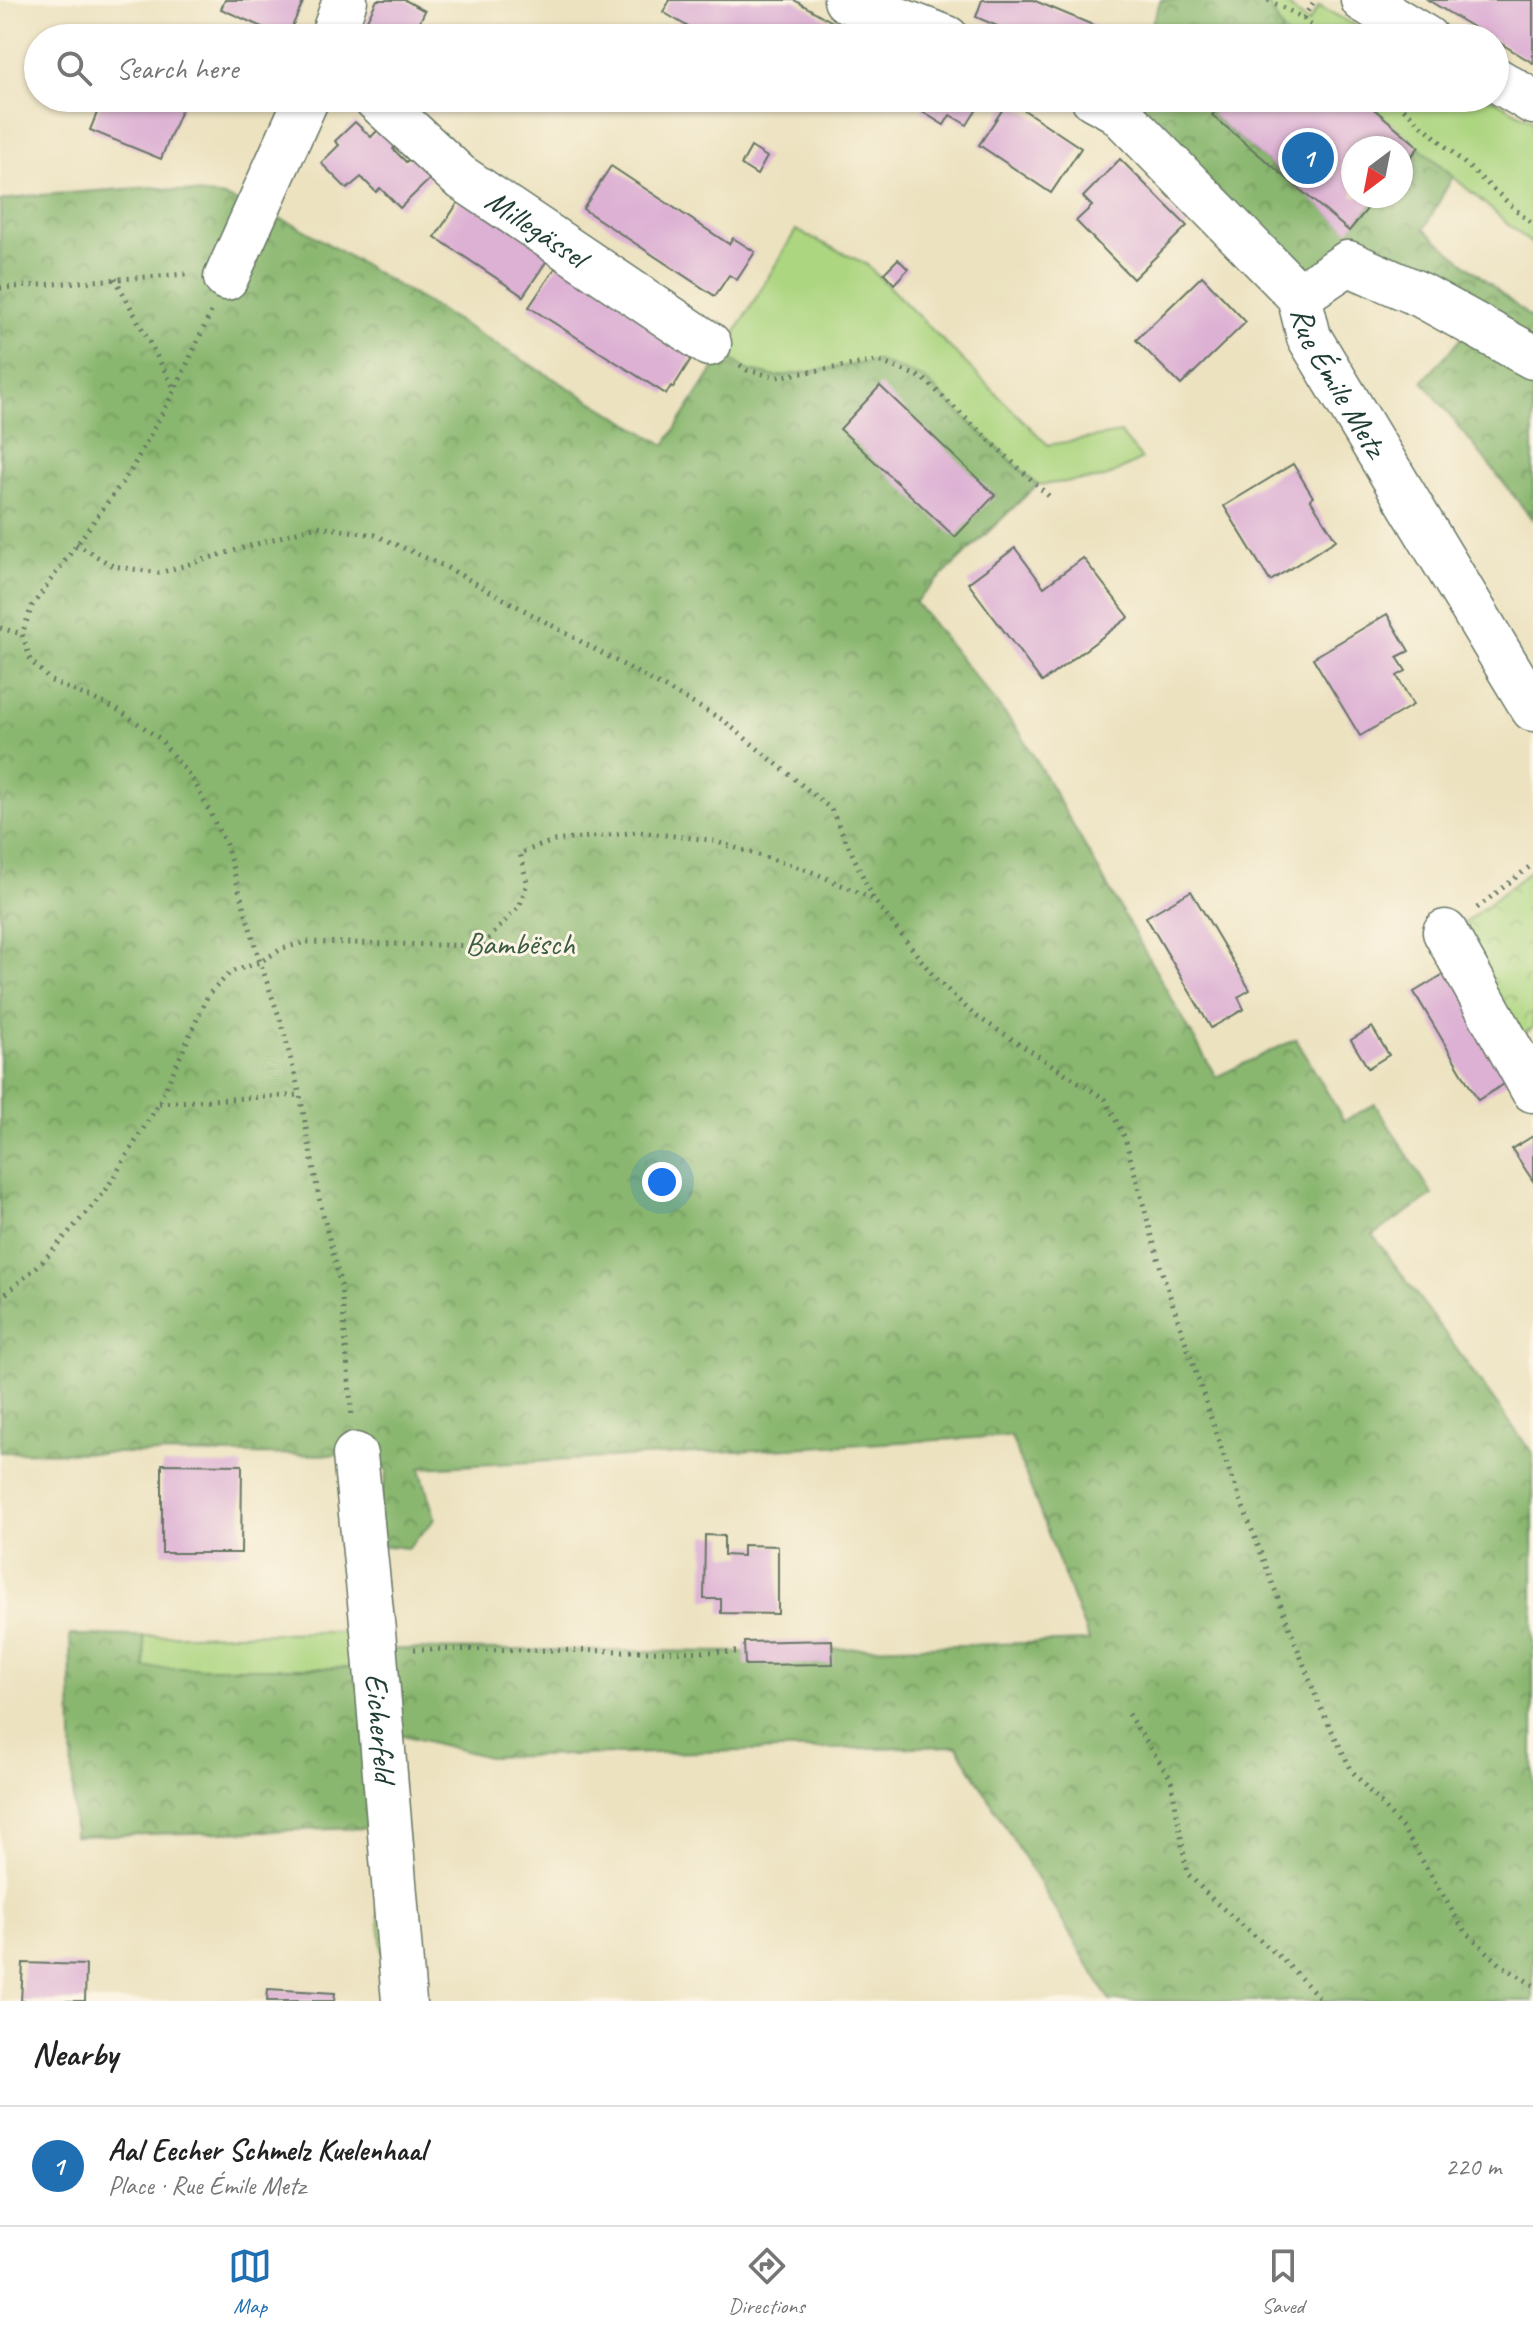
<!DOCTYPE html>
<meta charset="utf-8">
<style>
:root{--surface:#fff;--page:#f2f2f2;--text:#222;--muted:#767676;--line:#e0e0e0;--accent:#1f6fb2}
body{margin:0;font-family:Caveat,sans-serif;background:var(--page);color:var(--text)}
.compass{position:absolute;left:1341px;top:136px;width:72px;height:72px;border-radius:50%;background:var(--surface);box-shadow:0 2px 6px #0004;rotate:212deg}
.you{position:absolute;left:662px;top:1182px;width:28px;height:28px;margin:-20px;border:6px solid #fff;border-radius:50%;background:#1a73e8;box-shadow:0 0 0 12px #1a73e833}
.badge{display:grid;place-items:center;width:52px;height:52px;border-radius:50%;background:var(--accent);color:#fff;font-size:26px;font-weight:700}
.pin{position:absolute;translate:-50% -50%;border:4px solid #fff;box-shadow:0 2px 8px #0006}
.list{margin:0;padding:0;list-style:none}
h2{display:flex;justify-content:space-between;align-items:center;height:104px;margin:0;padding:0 32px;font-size:34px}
h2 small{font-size:26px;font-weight:400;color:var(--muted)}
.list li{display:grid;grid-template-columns:52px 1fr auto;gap:24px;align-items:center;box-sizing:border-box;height:120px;padding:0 32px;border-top:2px solid var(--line)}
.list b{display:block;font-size:30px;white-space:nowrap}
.list p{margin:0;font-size:26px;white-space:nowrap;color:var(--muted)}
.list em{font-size:26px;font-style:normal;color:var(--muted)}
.icon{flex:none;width:44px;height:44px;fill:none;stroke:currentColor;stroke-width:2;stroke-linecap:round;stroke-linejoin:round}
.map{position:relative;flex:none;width:1533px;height:2001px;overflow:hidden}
.search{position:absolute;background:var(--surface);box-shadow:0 2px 6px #0004;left:24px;right:24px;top:24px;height:88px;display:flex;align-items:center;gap:20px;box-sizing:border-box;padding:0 28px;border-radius:44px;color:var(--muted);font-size:30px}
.sheet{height:224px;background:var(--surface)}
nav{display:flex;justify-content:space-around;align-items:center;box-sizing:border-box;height:112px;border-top:2px solid var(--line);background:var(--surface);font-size:22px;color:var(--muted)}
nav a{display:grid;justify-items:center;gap:4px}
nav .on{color:var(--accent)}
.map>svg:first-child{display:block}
.grass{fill:#add681;stroke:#668a5a;stroke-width:2}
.forest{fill:url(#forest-crowns);stroke:#547a52;stroke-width:2}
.park{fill:url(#park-crowns);stroke:#668a5a;stroke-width:2}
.building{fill:#ddb1d4}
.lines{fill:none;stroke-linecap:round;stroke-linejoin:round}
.minor-casing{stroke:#677765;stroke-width:47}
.path{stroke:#677765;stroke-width:5;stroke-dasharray:2 6;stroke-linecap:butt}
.minor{stroke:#fff;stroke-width:44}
.labels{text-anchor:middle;stroke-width:6;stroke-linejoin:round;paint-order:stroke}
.street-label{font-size:32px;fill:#1f3d34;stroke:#fcf5e5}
.park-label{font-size:32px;fill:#3b5c43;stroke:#fcf5e5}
</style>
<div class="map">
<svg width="1533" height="2001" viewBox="0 0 1533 2001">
<defs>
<pattern id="forest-crowns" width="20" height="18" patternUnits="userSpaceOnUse" patternTransform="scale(2)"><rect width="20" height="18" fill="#8ab76f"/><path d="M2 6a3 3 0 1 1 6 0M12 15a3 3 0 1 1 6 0" fill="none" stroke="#70965c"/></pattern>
<pattern id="park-crowns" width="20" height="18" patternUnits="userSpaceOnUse" patternTransform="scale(2)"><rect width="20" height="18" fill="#add681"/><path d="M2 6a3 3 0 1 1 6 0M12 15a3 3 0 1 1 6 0" fill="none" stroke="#8caf6a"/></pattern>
</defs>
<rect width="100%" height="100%" fill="#fcf5e5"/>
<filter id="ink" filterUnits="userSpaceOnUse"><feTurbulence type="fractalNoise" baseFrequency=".0125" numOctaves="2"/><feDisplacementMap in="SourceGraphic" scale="16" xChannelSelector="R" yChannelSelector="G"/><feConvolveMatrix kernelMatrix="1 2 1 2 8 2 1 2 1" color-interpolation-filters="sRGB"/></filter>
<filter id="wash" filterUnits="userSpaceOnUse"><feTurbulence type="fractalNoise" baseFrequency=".006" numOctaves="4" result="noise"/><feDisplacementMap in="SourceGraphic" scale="32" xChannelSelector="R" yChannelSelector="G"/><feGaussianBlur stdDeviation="1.8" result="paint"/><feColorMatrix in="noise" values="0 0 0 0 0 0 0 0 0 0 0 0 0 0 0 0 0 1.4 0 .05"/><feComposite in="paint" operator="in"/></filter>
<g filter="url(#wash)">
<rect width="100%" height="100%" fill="#ece2c0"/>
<g class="grass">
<path d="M1266,0H1282L1308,23L1319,6L1379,38H1290L1283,32Z"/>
<path d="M1361,98H1491L1533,121V245Z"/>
<path d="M796,230L866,264L1048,445L1120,433L1142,459L1105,478L1037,485L922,378L878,361L776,377L747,370L723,354Z"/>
<path d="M355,1455L388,1469L370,1471L390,1649L395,1733L423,2001H387L370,1828L364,1668H145L144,1636L373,1631Z"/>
</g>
<g class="forest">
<path d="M1161,0H1266L1283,32L1278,38H1146Z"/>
<path d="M1124,98H1227L1213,116L1349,230L1378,196H1401V169L1419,147L1453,176L1424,229L1533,320V520L1423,381L1488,308L1302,273Z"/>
<path d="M152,187L225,197L296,225L665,445L723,354L747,370L776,377L878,361L923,378L1037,485L915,602L1021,734L1216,1077L1296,1039L1344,1121L1375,1104L1433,1195L1373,1235L1533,1454V2001H1110L957,1746L488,1757L395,1733L390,1649L737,1652L1089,1641L1011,1436L420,1468L435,1519L408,1548L378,1545L375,1517L388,1470L355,1455L0,1452V201L27,196Z"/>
<path d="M70,1635L144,1636L145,1668H365L370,1828L74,1836Z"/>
</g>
<path class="park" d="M1533,869V1028L1514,1039L1455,930Z"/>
<g id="blocks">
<g class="building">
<path d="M225,0H304L287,38L221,9Z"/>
<path d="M377,0H405L425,11L412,38H358Z"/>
<path d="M670,0H794L841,27L835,38H707L663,12Z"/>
<path d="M982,0H1033L1124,38H1025L976,17Z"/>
<path d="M1428,0H1533V63L1495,40V38H1491Z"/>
<path d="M103,98H173L184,103L161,159L90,130Z"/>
<path d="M930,98H984L967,125L950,115L944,125L921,111Z"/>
<path d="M1227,98H1361L1419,147L1401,169V148H1353V196H1378L1349,231L1212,115Z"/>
<path d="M1009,100L1081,148L1051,193L979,145Z"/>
<path d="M355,122L371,137L380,128L397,145L393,149L406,162L413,155L434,175L400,208L380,188L376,192L361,177L347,189L321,163L339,145L335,141Z"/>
<path d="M751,147L767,157L757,175L741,165Z"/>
<path d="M1120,159L1187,226L1133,279L1076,221L1092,206L1083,197Z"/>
<path d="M611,166L729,244L733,238L755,252L737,280L729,275L715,296L583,209Z"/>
<path d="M464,194L552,253L523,296L435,237Z"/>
<path d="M898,259L908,269L894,284L884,273Z"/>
<path d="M560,261L697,349L673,388L671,386L666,394L529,307Z"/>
<path d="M1202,276L1246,322L1181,385L1136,340Z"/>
<path d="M880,386L995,495L955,537L840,429Z"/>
<path d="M1293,464L1313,497L1310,499L1336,540L1270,581L1224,506Z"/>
<path d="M1015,548L1044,587L1083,558L1129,617L1042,682L968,583Z"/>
<path d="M1387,614L1409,651L1397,657L1406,671L1397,676L1413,705L1360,736L1313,658Z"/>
<path d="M1191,891L1250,990L1238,997L1244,1009L1211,1028L1146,917Z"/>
<path d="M1454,968L1517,1076L1478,1100L1414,992Z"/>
<path d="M1372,1027L1389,1055L1368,1068L1351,1040Z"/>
<path d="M1533,1136V1181L1512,1149Z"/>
<path d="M162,1464L242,1465L241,1553H162Z"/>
<path d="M705,1535L724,1536V1555L743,1556V1545L778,1546V1614L721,1613V1599H704Z"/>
<path d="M832,1640L833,1664L745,1665L744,1642Z"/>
<path d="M23,1963L86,1965L85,2001H21Z"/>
<path d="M268,1989L335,1993L334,2001H267Z"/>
</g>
</g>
</g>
<g filter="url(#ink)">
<use href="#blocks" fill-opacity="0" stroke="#677765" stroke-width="2"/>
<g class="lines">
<g class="minor-casing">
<g id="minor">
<path d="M846,0L947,38"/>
<path d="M1363,0L1426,38"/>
<path d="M332,38L345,0"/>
<path d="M1495,79L1533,102"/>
<path id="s1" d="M375,98L459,176L709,344"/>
<path id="s2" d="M1093,98L1117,111L1299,296L1309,337L1533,709"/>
<path d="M226,278L307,98"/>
<path d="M1299,296L1348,263L1421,295L1533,357"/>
<path d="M1445,932L1533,1090"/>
<path id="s3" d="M355,1455L373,1631L404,2001"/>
</g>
</g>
<g class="path">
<path d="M1268,0L1303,18L1325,38"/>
<path d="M1303,18L1313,3L1309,0"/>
<path d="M1392,98L1533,225"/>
<path d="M115,278L175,390"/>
<path d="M0,288L186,274"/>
<path d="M211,312L175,390L131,470L32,606L22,634L31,661L51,681L117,709L159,738L195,783L226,845L260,962L282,1025L300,1095L319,1198L341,1286L352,1418"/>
<path d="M740,365L747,370L776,377L878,361L923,378L1052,499"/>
<path d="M76,544L113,566L159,573L317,526L375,535L446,567L723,720L831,809L874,900L936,979L973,1014L1105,1099L1125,1138L1161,1269L1227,1465L1320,1707L1352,1771L1404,1830L1463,1929L1500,1964L1533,1985"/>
<path d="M0,628L22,634"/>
<path d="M1477,908L1533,864"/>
<path d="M159,1103L300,1095"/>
<path d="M0,1299L41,1263L104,1193L159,1103L208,995L231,972L260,962L283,948L306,942L482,946L520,905L527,883L520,853L553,841L638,832L710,840L810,871L873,899"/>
<path d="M414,1649L737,1652"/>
<path d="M1128,1714L1171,1779L1187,1873L1214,1901L1282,1959L1323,2001"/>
</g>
<use href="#minor" class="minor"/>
</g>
</g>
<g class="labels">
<g class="street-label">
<text dy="11" stroke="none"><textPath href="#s1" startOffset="208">Millegässel</textPath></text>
<text dy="11" stroke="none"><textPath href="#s2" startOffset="382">Rue Émile Metz</textPath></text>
<text dy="11" stroke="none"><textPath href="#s3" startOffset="274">Eicherfeld</textPath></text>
</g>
<g class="park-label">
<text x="520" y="954">Bambësch</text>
</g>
</g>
</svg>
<svg class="compass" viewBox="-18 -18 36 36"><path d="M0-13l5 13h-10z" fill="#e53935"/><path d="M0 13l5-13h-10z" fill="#767676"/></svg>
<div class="you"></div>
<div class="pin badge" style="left:1308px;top:158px">1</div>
<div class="search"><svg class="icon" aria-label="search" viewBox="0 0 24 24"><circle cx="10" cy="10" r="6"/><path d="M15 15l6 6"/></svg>Search here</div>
</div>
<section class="sheet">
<h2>Nearby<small></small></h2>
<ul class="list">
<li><span class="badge">1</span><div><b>Aal Eecher Schmelz Kuelenhaal</b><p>Place · Rue Émile Metz</p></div><em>220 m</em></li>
</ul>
</section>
<nav>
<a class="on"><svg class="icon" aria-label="map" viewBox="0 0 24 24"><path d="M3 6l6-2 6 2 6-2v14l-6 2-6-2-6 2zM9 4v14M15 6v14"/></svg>Map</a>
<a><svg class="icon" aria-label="directions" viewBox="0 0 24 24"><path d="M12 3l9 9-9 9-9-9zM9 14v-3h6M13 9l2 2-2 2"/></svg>Directions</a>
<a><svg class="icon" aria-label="saved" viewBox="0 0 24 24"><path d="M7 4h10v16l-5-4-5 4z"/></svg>Saved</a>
</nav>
